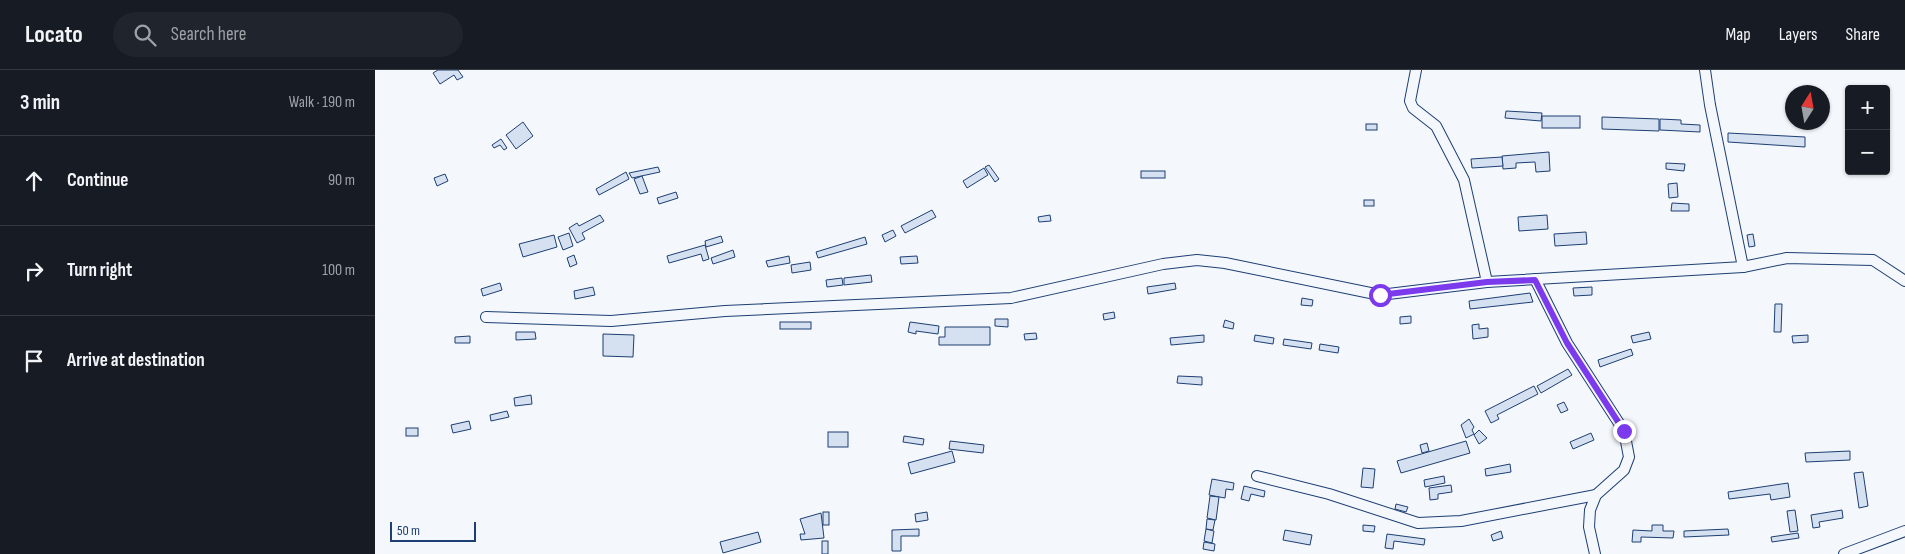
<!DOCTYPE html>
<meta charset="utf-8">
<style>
:root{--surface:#171b24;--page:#20242c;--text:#f1f3f6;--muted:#9ea1a6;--line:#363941}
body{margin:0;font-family:"Sofia Sans Condensed",sans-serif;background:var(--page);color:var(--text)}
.controls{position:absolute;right:15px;top:15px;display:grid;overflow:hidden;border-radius:5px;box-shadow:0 1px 4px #0004}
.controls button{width:45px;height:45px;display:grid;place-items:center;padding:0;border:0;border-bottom:1px solid var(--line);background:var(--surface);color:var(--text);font:25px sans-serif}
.compass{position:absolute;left:1410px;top:15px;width:45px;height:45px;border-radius:50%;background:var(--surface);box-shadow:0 1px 4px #0004;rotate:11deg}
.scale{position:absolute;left:15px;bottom:12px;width:86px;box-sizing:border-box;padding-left:5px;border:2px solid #1d3f73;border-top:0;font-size:14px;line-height:18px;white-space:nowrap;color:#1d3f73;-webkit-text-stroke:4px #f4f7fb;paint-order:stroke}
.stop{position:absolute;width:15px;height:15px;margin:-11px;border:4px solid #7c3aed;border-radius:50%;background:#fff}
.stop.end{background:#7c3aed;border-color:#fff;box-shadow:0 1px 5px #0008}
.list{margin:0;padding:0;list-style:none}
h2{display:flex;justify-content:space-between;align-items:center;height:65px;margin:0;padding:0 20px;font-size:21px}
h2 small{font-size:16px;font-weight:400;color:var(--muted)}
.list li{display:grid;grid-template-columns:32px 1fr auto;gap:15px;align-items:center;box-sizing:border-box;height:90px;padding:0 20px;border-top:1px solid var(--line)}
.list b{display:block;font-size:19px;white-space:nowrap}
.list em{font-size:16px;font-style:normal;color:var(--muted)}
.icon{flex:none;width:28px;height:28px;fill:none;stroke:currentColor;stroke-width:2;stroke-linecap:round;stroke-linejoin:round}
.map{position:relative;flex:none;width:1530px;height:484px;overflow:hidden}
header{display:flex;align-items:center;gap:30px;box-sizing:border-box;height:70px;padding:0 25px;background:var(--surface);border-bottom:1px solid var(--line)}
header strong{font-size:24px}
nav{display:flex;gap:28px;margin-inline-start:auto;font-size:18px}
.search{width:350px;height:45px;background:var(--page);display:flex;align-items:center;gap:12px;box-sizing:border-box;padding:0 18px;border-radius:28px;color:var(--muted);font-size:19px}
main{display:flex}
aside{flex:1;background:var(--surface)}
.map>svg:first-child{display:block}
.building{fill:#d5e0f0;stroke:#1d3f73}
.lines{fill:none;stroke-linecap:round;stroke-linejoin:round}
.street-casing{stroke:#1d3f73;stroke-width:12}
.street{stroke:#f4f7fb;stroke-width:10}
.route{stroke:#7c3aed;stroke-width:6}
</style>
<header>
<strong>Locato</strong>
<div class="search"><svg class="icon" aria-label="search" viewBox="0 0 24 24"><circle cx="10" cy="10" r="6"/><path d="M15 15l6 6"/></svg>Search here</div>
<nav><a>Map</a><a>Layers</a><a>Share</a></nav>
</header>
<main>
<aside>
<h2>3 min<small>Walk · 190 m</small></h2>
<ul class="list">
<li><svg class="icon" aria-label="ahead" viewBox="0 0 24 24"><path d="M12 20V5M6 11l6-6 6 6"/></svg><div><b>Continue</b></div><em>90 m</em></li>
<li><svg class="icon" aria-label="right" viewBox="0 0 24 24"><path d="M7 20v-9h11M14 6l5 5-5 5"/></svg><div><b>Turn right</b></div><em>100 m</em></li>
<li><svg class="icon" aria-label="arrive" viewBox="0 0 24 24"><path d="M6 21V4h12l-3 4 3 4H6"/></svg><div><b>Arrive at destination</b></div></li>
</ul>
</aside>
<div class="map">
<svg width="1530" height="484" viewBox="0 0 1530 484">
<rect width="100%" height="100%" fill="#f4f7fb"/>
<g class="building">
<path d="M63,0H83L88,7L82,10L79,5L65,14L58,3Z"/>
<path d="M1131,41L1167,43L1166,51L1130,48Z"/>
<rect x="1167" y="46" width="38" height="12"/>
<path d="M1227,47L1284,49V61L1227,59Z"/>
<path d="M1285,49L1306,50V54L1325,55V62L1285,60Z"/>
<path d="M148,52L158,66L141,79L131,65Z"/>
<rect x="991" y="54" width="11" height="6"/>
<path d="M1353,63L1430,67V77L1353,72Z"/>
<path d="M126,69L132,78L129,80L125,75L119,78L117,75Z"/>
<path d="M1174,82L1175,101L1161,102L1160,92L1141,93V98L1128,99L1127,86Z"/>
<path d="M1127,87L1128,96L1097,98L1096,89Z"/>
<path d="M1291,93L1310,94L1309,101L1291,99Z"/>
<path d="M614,95L624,109L620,112L610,97Z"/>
<path d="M283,97L285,102L257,108L254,103Z"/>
<path d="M609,98L613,105L592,118L588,111Z"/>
<rect x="766" y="101" width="24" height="7"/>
<path d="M251,102L254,109L224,125L221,119Z"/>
<path d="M70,104L73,111L62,116L59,108Z"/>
<path d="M267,106L273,122L265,124L259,109Z"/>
<path d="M1302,113L1303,127L1294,128L1293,114Z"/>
<path d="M301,122L303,128L284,134L282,128Z"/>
<rect x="989" y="130" width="10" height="6"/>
<path d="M1297,133L1314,134V141H1296Z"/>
<path d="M557,140L561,147L530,163L526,156Z"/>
<path d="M225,145L229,151L207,163L210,169L202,173L194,158L202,153L204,156Z"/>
<path d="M675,145L676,151L664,152L663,147Z"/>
<path d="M1172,145L1173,159L1144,161L1143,147Z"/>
<path d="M518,160L521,166L510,172L507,165Z"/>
<path d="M1211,162L1212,174L1180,176L1179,164Z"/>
<path d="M194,163L198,176L188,180L183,167Z"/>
<path d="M1378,164L1380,176L1374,177L1372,165Z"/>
<path d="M179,165L182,177L148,187L144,174Z"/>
<path d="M346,166L348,172L331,177L330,171Z"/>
<path d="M490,167L492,174L443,188L441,182Z"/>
<path d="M330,175L334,189L328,191L326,184L294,193L292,186Z"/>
<path d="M358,180L360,187L338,194L336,188Z"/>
<path d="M199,185L202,194L195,197L192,188Z"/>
<path d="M414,186L415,193L393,197L391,191Z"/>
<path d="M542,186L543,193L526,194L525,187Z"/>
<path d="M435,192L436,200L417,203L416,195Z"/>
<path d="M496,205L497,212L469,215V208Z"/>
<path d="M467,208L468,215L452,217L451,210Z"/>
<path d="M125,213L127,220L108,226L106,219Z"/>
<path d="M800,213L801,219L773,224L772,217Z"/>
<path d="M218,217L220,225L200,229L199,221Z"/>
<path d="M1217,217V225L1199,226L1198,218Z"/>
<path d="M1155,223L1158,232L1095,239L1094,231Z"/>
<path d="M927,228L938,230L937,236L926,235Z"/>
<path d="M1400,234H1407L1406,262H1399Z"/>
<path d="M739,242L740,248L729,250L728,244Z"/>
<path d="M1036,246V253L1025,254V247Z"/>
<path d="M620,249H633V257L620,256Z"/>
<path d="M850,250L859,253L858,259L848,257Z"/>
<rect x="405" y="252" width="31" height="7"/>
<path d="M535,252L564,256L563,264L541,261V264L533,262Z"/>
<path d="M1104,254V259L1113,258V267L1098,269L1097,255Z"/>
<path d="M570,257H615V275H564V267H570Z"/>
<path d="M141,262H160L161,269L141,270Z"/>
<path d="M1274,262L1276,269L1258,273L1256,266Z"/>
<path d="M661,263L662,269L650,270L649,264Z"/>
<path d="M228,264L259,265L258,287L228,286Z"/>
<path d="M829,265V272L796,275L795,268Z"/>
<path d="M880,265L899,268L898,274L879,271Z"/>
<path d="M1433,265V272L1418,273L1417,266Z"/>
<path d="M95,266V273H80V267Z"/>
<path d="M909,269L937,273L936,279L908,275Z"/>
<path d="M945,274L964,277L963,283L944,280Z"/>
<path d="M1256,279L1258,285L1225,297L1223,290Z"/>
<path d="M1193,299L1197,305L1166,323L1162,316Z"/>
<path d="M803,306L827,307V315L802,313Z"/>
<path d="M1159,316L1163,324L1122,345L1124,349L1116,353L1110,341Z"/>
<path d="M156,325L157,334L140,336L139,328Z"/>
<path d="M1189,332L1193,340L1186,343L1182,335Z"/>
<path d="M132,341L134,347L116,351L115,345Z"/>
<path d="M1094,349L1099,357L1097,360L1099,364L1091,368L1086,355Z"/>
<path d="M94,351L96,359L78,363L76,355Z"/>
<rect x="31" y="358" width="12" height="8"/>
<path d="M1104,360L1112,368L1104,374L1099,365Z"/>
<rect x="453" y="362" width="20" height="15"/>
<path d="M1216,363L1219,370L1198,379L1195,372Z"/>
<path d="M529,366L549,369L548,375L528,372Z"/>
<path d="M575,371L609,375L608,383L574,379Z"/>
<path d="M1091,371L1095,383L1026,403L1022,391Z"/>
<path d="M1052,373L1054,381L1047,383L1045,375Z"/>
<path d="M577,381L580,392L536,404L533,393Z"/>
<path d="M1475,381V390L1431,392L1430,383Z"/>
<path d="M1135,394L1136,402L1111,406L1110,399Z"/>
<path d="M988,398L1000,399L998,418L986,417Z"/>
<path d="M1488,402L1493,436L1484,438L1479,403Z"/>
<path d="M1069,406L1070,413L1050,417L1049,410Z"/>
<path d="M837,409L859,413L858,420L851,419L850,428L834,425Z"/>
<path d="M1413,413L1415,427L1396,430L1395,424L1354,429L1353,422Z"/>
<path d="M1076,415L1077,422L1063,424V429L1055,430L1054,418Z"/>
<path d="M869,416L890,421L889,427L876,424L874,431L866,429Z"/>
<path d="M835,426L844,427L841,450L832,448Z"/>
<path d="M1021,434L1033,437L1031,442L1020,439Z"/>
<path d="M1420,440L1423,461L1415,462L1412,441Z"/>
<path d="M1467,440L1468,448L1444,452L1445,457L1438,458L1436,445Z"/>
<rect x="448" y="442" width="6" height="13"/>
<path d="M552,442L553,450L541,452L540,444Z"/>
<path d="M446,443L449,468L426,470L425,464H430L425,449Z"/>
<path d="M832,449L840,450L838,460L831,459Z"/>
<path d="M988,455L1000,456L999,462L988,461Z"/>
<path d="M1277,455H1288V461H1299L1298,468L1266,467V472H1257L1258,460L1277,461Z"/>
<path d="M544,459V466H526V481H517V460Z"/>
<path d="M831,459L839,461L837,473L829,471Z"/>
<path d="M1353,459L1354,465L1309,467V461Z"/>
<path d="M910,460L937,465L935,475L908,470Z"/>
<path d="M1126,461L1128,468L1118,471L1116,465Z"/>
<path d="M383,462L386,472L348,483L345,472Z"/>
<path d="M1423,463L1424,468L1397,472L1396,467Z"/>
<path d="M1012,464L1050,469L1049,475L1019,471L1018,479L1010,478Z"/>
<rect x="447" y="471" width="6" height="13"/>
<path d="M829,472L840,474L839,481L828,479Z"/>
</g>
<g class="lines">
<g class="street-casing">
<g id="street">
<path d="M1041,0L1035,31L1038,38L1061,56L1089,110L1112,212"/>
<path d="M1330,0L1335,35L1368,197"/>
<path d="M1160,209L1192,273L1249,361L1254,387L1249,400L1221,425L1215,440L1214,457L1220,484"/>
<path d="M111,247L236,251L350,241L636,228L788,194L822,190L850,193L1005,225L1112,212L1368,197L1412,188L1498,190L1530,211"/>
<path d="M882,406L954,424L1043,453L1086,451L1221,425"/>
<path d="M1469,484L1530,461"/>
</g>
</g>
<use href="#street" class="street"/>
</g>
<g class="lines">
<path class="route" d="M1005,225L1112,212L1160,210L1192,273L1249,361"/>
</g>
</svg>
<div class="controls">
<button>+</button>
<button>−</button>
</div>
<svg class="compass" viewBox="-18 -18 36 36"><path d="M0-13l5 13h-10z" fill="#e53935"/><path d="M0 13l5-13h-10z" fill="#9ea1a6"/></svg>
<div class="scale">50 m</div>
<div class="stop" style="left:1005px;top:225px"></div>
<div class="stop end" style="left:1249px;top:361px"></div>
</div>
</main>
